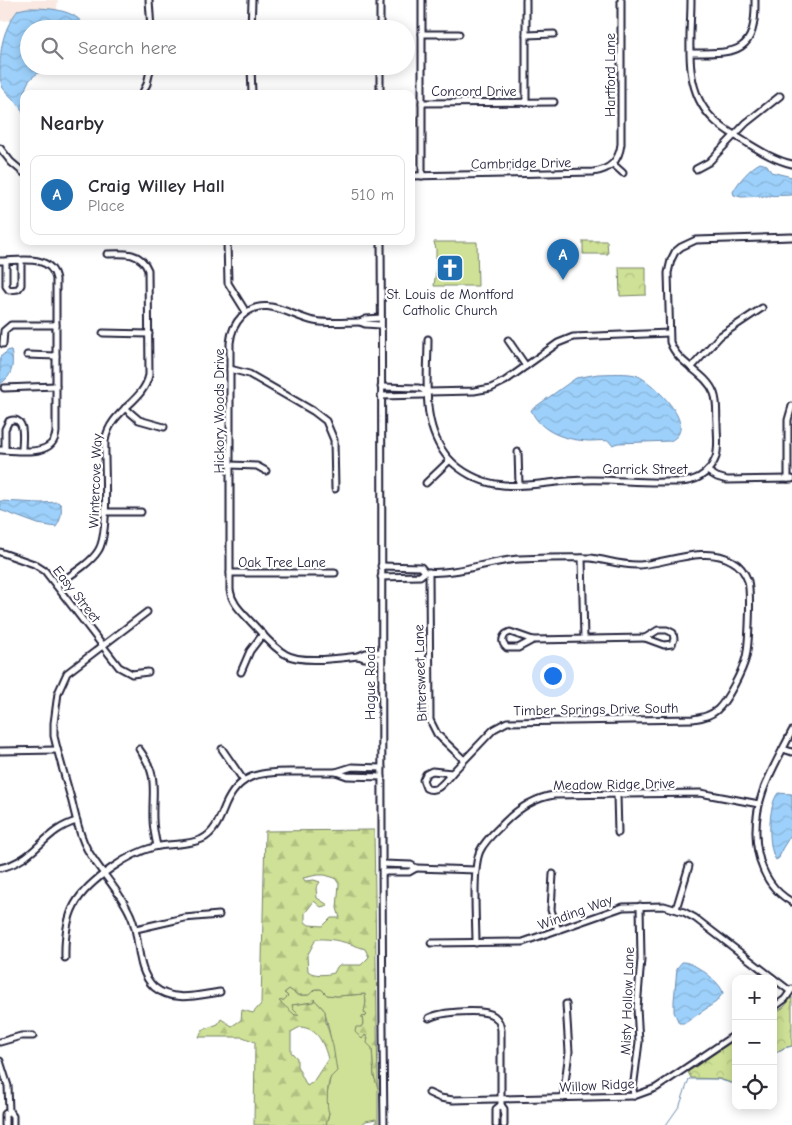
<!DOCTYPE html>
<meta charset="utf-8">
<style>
:root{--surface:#fff;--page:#f2f2f3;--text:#2b2b33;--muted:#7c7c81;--line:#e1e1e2;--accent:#1f6fb2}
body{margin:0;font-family:"Comic Neue",sans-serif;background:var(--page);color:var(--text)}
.controls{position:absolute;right:15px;bottom:15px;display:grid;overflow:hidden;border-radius:10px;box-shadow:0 2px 12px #0003}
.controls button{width:45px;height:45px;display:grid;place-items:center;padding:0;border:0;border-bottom:1px solid var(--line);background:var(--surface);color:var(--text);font:25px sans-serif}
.you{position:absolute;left:552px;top:675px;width:18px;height:18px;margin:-12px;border:4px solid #fff;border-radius:50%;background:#1a73e8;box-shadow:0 0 0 8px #1a73e833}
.badge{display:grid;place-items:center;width:32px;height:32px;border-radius:50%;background:var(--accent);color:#fff;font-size:16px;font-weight:700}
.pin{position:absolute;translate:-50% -41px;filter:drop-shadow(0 1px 2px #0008)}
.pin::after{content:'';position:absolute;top:26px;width:18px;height:15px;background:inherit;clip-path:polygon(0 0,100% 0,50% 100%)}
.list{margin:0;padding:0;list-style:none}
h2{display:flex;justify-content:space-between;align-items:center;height:65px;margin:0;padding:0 20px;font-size:21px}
h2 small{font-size:16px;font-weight:400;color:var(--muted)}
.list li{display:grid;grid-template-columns:32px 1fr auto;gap:15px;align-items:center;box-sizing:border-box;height:80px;margin:0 10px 10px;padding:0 10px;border:1px solid var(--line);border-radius:10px}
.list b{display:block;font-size:19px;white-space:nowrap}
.list p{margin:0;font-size:16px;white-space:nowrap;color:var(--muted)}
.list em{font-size:16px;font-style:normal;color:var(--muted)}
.icon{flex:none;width:28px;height:28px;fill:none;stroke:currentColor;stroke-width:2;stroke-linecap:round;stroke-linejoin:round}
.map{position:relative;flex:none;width:792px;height:1125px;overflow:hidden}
.search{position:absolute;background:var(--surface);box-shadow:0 2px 12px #0003;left:20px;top:20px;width:395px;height:55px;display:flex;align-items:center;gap:12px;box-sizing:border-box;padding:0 18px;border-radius:28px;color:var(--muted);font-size:19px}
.panel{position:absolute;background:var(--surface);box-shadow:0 2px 12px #0003;left:20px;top:90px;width:395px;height:155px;border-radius:10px}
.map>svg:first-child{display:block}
.built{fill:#f9e9e2}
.grass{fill:#cee196;stroke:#788268}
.forest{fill:url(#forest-firs);stroke:#788268;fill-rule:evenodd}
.park{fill:url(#park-crowns);stroke:#788268}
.water{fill:url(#water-waves);stroke:#6c8bae}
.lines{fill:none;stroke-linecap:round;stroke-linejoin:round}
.stream{stroke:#6c8bae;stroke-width:1}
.minor-casing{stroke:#22223b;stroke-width:9}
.minor{stroke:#fff;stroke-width:5}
.labels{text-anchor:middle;stroke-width:4.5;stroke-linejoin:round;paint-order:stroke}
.street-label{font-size:14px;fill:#22223b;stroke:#fff}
.poi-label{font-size:14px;fill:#22223b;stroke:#fff}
</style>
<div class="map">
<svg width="792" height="1125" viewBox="0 0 792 1125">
<defs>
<pattern id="forest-firs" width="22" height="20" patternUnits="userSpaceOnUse" patternTransform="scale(1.25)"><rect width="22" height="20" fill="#cee196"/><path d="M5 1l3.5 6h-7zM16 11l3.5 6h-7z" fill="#b1c182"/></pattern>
<pattern id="park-crowns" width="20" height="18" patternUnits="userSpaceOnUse" patternTransform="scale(1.25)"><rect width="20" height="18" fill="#cee196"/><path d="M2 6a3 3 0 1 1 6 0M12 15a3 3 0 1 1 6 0" fill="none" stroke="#b1c182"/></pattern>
<pattern id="water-waves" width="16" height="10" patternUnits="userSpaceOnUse" patternTransform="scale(1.25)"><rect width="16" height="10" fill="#9dd1fb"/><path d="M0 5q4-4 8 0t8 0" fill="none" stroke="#87b3d8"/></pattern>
</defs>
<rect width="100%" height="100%" fill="#fff"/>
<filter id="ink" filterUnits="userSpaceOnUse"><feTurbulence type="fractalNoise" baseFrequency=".02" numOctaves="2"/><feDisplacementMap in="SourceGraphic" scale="10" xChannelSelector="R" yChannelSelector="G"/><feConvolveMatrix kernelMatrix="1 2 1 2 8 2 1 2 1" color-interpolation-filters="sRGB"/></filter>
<g filter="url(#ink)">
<path class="built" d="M0,0H58L56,17L0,21Z"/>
<g class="grass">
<path d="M434,242H477L478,286H434L436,270V249Z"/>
<path d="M289,989L298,995H308L315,989H321L327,995L337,996L365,994C367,1001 364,1007 367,1014L365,1017L362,1016L363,1024L361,1027L372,1048L374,1076L378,1088V1125H376V1119L366,1121L361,1125H326L329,1113C323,1104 329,1088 330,1078L335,1073C333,1052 330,1032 325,1012C323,1008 318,1003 314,1000V1002L292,1005L300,1016C291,1015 284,1008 278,1001L284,1000L288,996L284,993Z"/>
</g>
<path class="forest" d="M374,830L378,1088L374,1076L372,1048L367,1043L368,1037L365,1035L362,1039L355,1032L356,1027H361L363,1024L362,1016L365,1017L367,1015L364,1012L366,1002L365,994L337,996L327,995L321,989H315L309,995H298L289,989L284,993L288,996L284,1000L279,1001L295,1015H299L293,1009L292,1005L314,1002V999L325,1011L326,1022L333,1046L337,1071C335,1073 333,1075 331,1077C327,1082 326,1107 329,1113L326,1125H254L255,1042L243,1037H199L202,1030L218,1024L221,1019L232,1026L241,1020L242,1010L253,1013L261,1004L265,831ZM317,875H325L335,878L339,884L337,908L340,918H331L323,926L309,925L305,922V913L314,901L321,907L328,905L317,898L316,888L320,882L314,880L305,881L303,878ZM316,939C334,938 348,943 365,949L369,957L361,965H339L337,967L334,973C327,975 313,976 308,971L307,956ZM300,1027C318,1028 324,1044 328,1059L313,1082L307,1086L297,1066V1058L291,1052V1032Z"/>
<g class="park">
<path d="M583,241H607L608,254H583Z"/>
<path d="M619,267H646V295L620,296Z"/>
<path d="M792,997V1046L784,1048L773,1054V1014L784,1007Z"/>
<path d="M736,1039V1082L731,1083L720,1079L691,1078L688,1072Z"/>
</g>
<g class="water">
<path d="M27,8C46,8 77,8 86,29H29V66H51C22,80 24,86 24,116C20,102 11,99 3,88C0,82 0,75 0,69C0,46 4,28 18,10Z"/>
<path d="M760,163L767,165L771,172L792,177V195L741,197L734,195L733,192C738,182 750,168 760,163Z"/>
<path d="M9,350H11C14,364 13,376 0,384V357Z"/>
<path d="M598,374C607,374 630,372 638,376C653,383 701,427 670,441L618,443L612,445L609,441C602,440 596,441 589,441C566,440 541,433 531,410L576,378Z"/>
<path d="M0,501L41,503L58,502L61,505C62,513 61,520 56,527L38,524L0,510Z"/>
<path d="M778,793L792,794V833L782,849L779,858L776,860C767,847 768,805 778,793Z"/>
<path d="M682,962C693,961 721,982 723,993L716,1002L685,1023H679L674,1012V1001L677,968Z"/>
</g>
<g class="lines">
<g class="stream">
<path d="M773,1054L784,1048L792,1046"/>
<path d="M666,1125L680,1105L689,1079H717L731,1083L736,1082"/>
</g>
<g class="minor-casing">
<g id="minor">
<path d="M149,0L151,29"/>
<path d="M380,0V29"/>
<path d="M691,0C691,39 682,88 712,118C721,128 733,134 744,141C759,150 774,160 792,164"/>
<path d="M251,29L252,0"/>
<path d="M422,34H459"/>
<path d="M526,35L554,34"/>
<path d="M691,53C737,53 756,54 755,0"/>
<path d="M251,66L252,94"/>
<path d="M142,94L147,84L151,66"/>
<path d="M380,94V66"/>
<path d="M422,103L554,102"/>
<path d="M526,103V0"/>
<path d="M0,148L11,162L24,173"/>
<path d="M613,164L623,173"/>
<path d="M696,169L709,162L746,123L780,96"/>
<path d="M411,176L593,172C610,170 619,161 621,144V0"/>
<path d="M422,176V0"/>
<path d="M227,241L228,283L246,312"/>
<path d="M381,241C383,536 380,830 384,1125"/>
<path d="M0,261C20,261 51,253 56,279V432C54,458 18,450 0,450"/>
<path d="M6,261V286L9,290L18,289L21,285V261"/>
<path d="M380,325L365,324L360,322L366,319L381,318"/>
<path d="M103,333L149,334"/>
<path d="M428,339C428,380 420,426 449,459C461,472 479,481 495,484C525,489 556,480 586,480C612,479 639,483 665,482C674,482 684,483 692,480C703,477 712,468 716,457C719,447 717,434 717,423C716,414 718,403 714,393C706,372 678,365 670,342L668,273L671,260L675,252L681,247L696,240L792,237"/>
<path d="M508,340L526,366"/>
<path d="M3,344L4,331L11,325H56"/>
<path d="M27,355L56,356"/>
<path d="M691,368L720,336L762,308"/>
<path d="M230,369L249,374L313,411L326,421L334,440L335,489"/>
<path d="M381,387L419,388L428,392L423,395L381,396"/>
<path d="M4,388L56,386"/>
<path d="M428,392L474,391L491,388L505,381L558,343L573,337L669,333"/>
<path d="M125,408L139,420L164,427"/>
<path d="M5,450V429L9,421C27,415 22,440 22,450"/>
<path d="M518,452L519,485"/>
<path d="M230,465L257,466L266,471"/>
<path d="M707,471L717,477L727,480L792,479"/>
<path d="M788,479V420L792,406"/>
<path d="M426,483L450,460"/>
<path d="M105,512H141"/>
<path d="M0,552L34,564L45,571L119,667L132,674L148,672"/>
<path d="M582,558L584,639"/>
<path d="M381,566L421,567L425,572L420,576L381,577"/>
<path d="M425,572C457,575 488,561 519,559C542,558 567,557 591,558C607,560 623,566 640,565C667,563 706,545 732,561C740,565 745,573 748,581C751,594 749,643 746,657C743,670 727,701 717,710C710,716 702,718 693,719L507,722L494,729L452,773"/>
<path d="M429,572L430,720L437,734L464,760"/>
<path d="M230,573H335"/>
<path d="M56,585C69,576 90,564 98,551C110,534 104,464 105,441C110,410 143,403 149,375L148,270C141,252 125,253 107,254"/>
<path d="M147,612L67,673L58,693L54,723V736C59,758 66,780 72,802C76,818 79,835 87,849C100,872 121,892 131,916C141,938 135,969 154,987C173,1003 198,995 220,992"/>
<path d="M658,630H667L673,633L674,639L672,644L664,645L645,638Z"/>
<path d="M510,632L513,633L533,640L518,648H507C502,644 501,639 506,634Z"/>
<path d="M533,640L645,638"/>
<path d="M381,652L366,653L358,656L364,658H381"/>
<path d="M358,656C340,658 301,664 285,654C272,647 262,633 251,622C242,612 232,604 230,590V343C231,332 234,324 242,316C265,294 290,316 314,321C329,324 345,322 360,322"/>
<path d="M241,672L250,651L263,634"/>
<path d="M792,731C782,751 771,770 763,791C750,829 753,880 792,902"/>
<path d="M139,749C159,776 152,788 153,819C153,828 155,837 157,846"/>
<path d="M222,749L244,781"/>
<path d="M783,749L792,752"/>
<path d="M0,751L57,750"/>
<path d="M382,768L352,767L336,772L347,776L382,777"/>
<path d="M432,771L452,773C445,781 437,794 426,788L423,780L426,774Z"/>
<path d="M617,795L618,833"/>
<path d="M0,868C37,860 43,830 77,821"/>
<path d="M416,868L476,870"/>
<path d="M383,872H409L416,868L411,865L383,864"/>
<path d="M553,874L551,910L558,930"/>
<path d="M676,909L689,866"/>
<path d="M136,929L184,918L219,915"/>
<path d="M431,943L523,942L623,907L664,906L684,912L695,918L790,991"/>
<path d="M476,943C476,922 472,868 480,851C485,840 496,831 505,822C519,808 534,798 554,795L700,793L759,804"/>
<path d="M65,958C64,912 75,893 113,867C126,858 139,851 154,847C169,843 187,846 202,839C215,833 220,818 225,806C239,774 259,772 290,772C305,772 320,772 336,772"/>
<path d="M773,1008L785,999L792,989"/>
<path d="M429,1018C440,1012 484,1008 494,1016C499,1020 500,1024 501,1030V1105"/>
<path d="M0,1042L21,1036H33"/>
<path d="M0,1061L8,1086L9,1111"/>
<path d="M429,1093L440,1098L453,1100L634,1096L656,1088L736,1034"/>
<path d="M634,1096L633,1089L639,1042L637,1008L641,959L640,906"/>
<path d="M563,1098L569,1052L566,1004"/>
<path d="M5,1125V1114L9,1111L13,1116V1125"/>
<path d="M496,1125V1109L501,1105L504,1109V1125"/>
</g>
</g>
<use href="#minor" class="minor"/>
</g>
</g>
<defs>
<g id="church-square" transform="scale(1.4375)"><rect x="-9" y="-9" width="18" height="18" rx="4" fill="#1f6fb2" stroke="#fff"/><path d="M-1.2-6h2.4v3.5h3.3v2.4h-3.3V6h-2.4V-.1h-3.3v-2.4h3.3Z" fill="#fff"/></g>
</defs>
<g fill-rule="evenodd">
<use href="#church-square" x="450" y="268"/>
</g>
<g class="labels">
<g class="street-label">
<text transform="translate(610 75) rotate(-90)" y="5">Hartford Lane</text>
<text x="474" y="96">Concord Drive</text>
<text transform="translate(521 163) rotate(-1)" y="5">Cambridge Drive</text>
<text transform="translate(219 411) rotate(-90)" y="5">Hickory Woods Drive</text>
<text x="645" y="474">Garrick Street</text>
<text transform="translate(95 481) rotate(-88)" y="5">Wintercove Way</text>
<text x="282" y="567">Oak Tree Lane</text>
<text transform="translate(77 594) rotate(52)" y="5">Easy Street</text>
<text transform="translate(420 673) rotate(-92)" y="5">Bittersweet Lane</text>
<text transform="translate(370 683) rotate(-90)" y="5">Hague Road</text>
<text transform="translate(596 709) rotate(-1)" y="5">Timber Springs Drive South</text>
<text transform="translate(614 784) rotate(-1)" y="5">Meadow Ridge Drive</text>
<text transform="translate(575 912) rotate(-20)" y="5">Winding Way</text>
<text transform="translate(627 1001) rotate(-88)" y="5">Misty Hollow Lane</text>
<text transform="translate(597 1085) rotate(-3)" y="5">Willow Ridge</text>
</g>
<g class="poi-label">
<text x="450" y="299">St. Louis de Montford<tspan x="450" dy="16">Catholic Church</tspan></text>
</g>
</g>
</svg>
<div class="controls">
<button>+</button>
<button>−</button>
<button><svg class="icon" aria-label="locate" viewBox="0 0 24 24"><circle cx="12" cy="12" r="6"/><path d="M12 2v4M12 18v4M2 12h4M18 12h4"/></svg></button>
</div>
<div class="you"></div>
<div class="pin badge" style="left:563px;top:280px">A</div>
<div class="search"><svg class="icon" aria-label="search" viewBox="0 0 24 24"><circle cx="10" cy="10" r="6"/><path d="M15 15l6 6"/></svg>Search here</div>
<section class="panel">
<h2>Nearby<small></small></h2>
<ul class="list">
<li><span class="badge">A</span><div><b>Craig Willey Hall</b><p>Place</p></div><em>510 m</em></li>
</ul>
</section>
</div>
